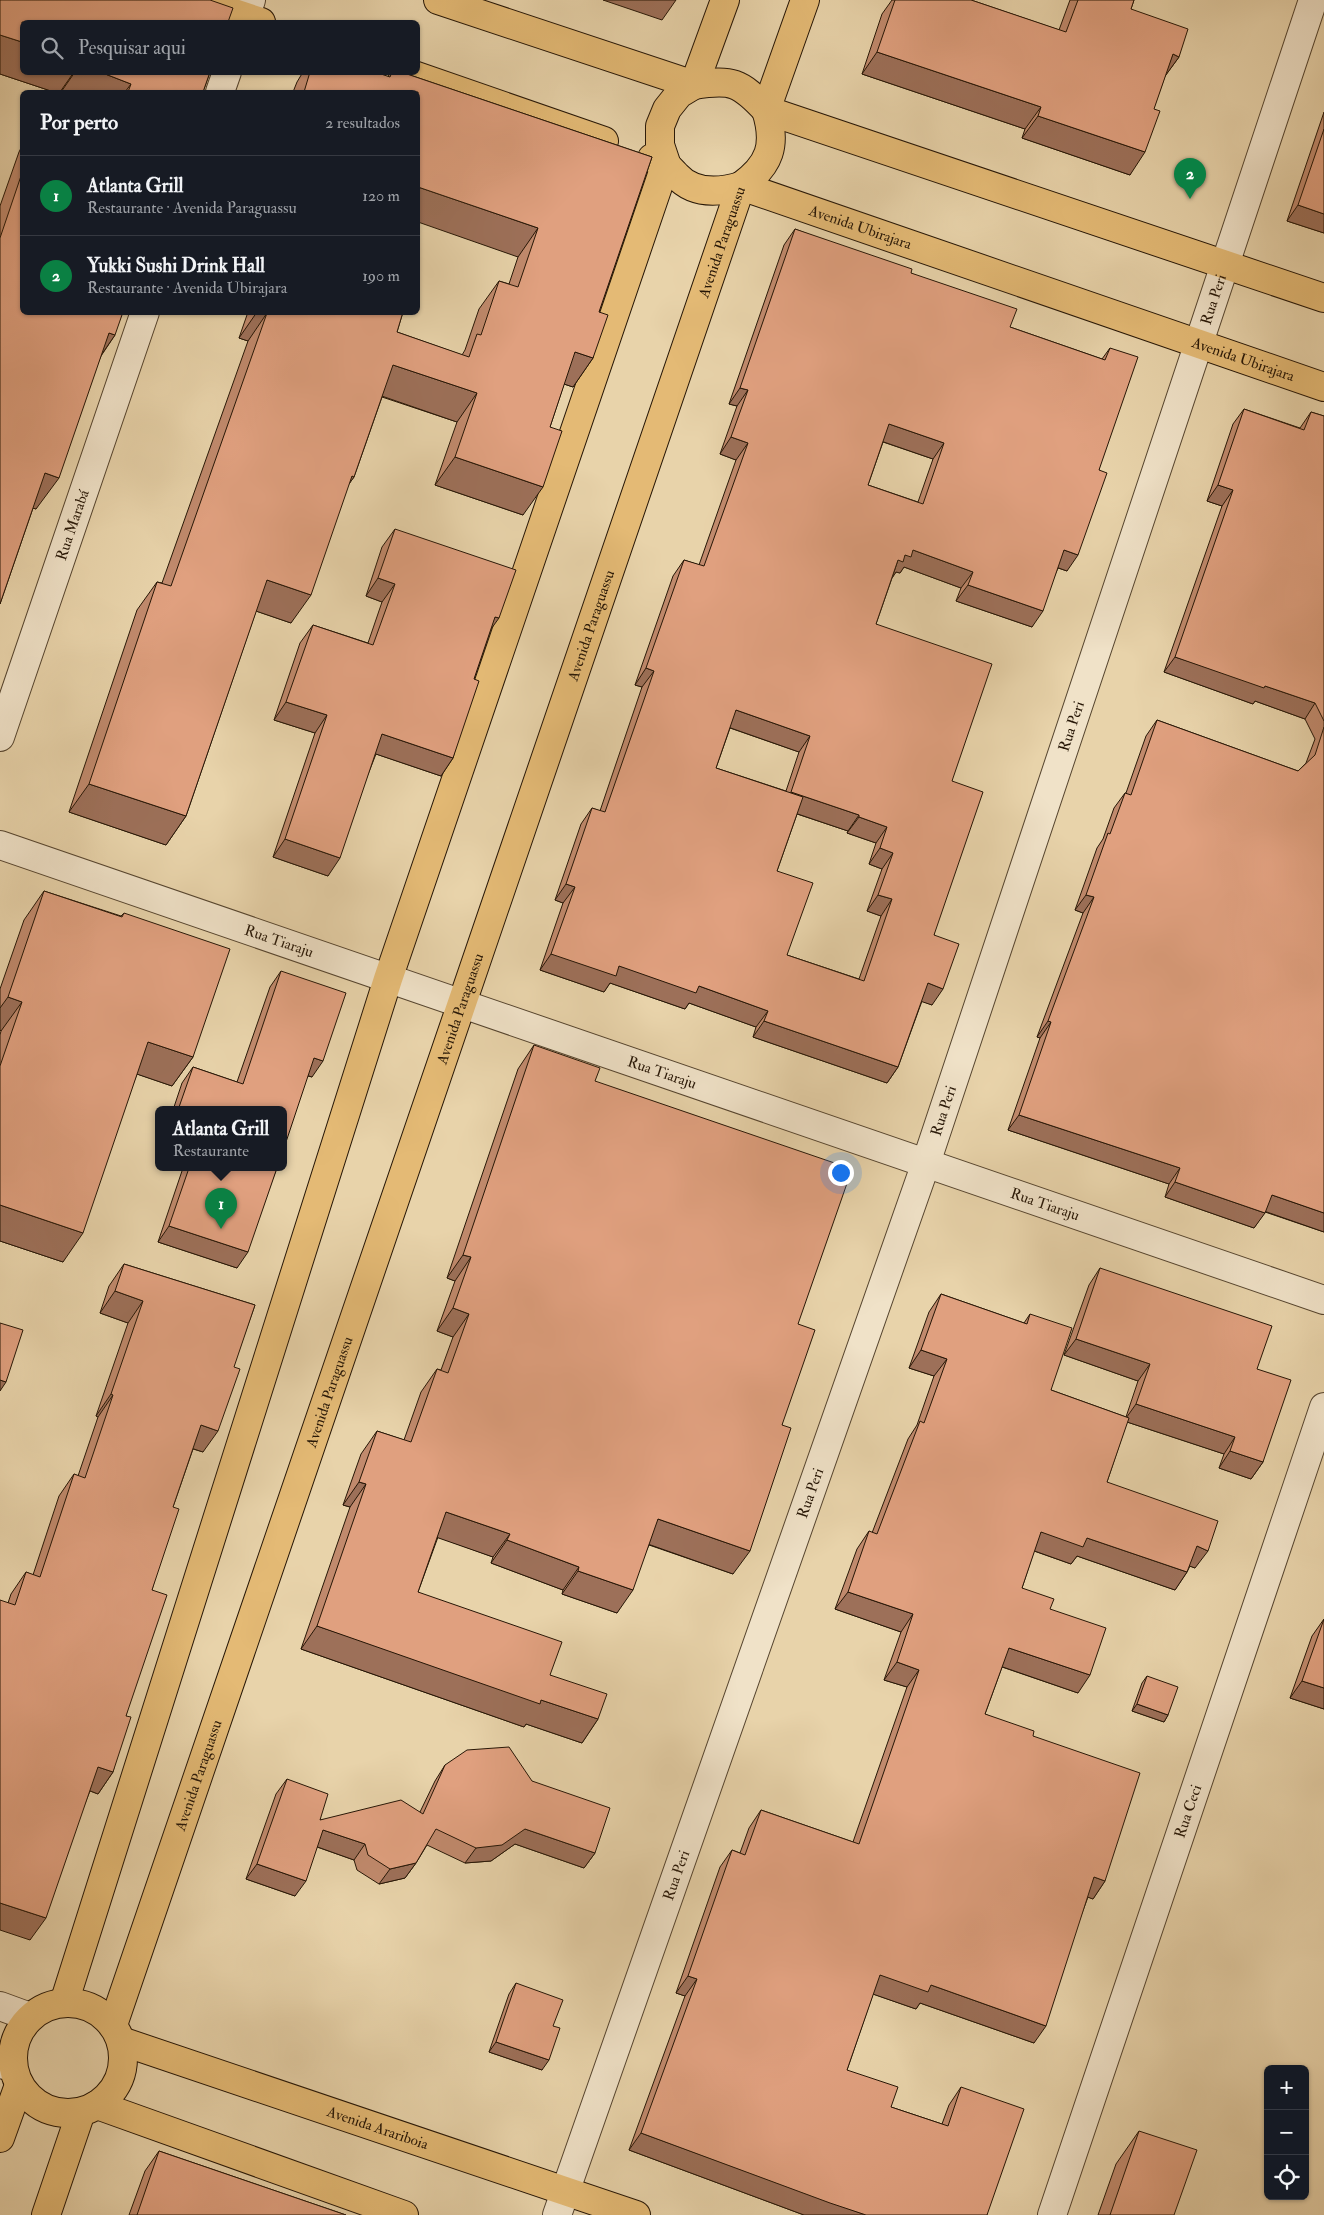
<!DOCTYPE html>
<html lang="pt">
<meta charset="utf-8">
<style>
:root{--surface:#171b24;--page:#242831;--text:#f1f3f6;--muted:#9ea1a6;--line:#363941;--accent:#0b8043}
body{margin:0;font-family:"IM FELL Double Pica",serif;background:var(--page);color:var(--text)}
.controls{position:absolute;right:15px;bottom:15px;display:grid;overflow:hidden;border-radius:8px;box-shadow:0 1px 4px #0004}
.controls button{width:45px;height:45px;display:grid;place-items:center;padding:0;border:0;border-bottom:1px solid var(--line);background:var(--surface);color:var(--text);font:25px sans-serif}
.you{position:absolute;left:840px;top:1172px;width:18px;height:18px;margin:-12px;border:4px solid #fff;border-radius:50%;background:#1a73e8;box-shadow:0 0 0 8px #1a73e833}
.badge{display:grid;place-items:center;width:32px;height:32px;border-radius:50%;background:var(--accent);color:#fff;font-size:16px;font-weight:700}
.pin{position:absolute;translate:-50% -41px;filter:drop-shadow(0 1px 2px #0008)}
.pin::after{content:'';position:absolute;top:26px;width:18px;height:15px;background:inherit;clip-path:polygon(0 0,100% 0,50% 100%)}
.popup{position:absolute;left:155px;top:1106px;width:132px;height:65px;box-sizing:border-box;display:grid;place-content:center;border-radius:8px;background:var(--surface);filter:drop-shadow(0 1px 4px #0005);font-size:16px;white-space:nowrap;color:var(--muted)}
.popup b{font-size:19px;color:var(--text)}
.popup::after{content:'';position:absolute;left:50%;top:100%;margin-left:-10px;border:10px solid transparent;border-top-color:var(--surface)}
.list{margin:0;padding:0;list-style:none}
h2{display:flex;justify-content:space-between;align-items:center;height:65px;margin:0;padding:0 20px;font-size:21px}
h2 small{font-size:16px;font-weight:400;color:var(--muted)}
.list li{display:grid;grid-template-columns:32px 1fr auto;gap:15px;align-items:center;box-sizing:border-box;height:80px;padding:0 20px;border-top:1px solid var(--line)}
.list b{display:block;font-size:19px;white-space:nowrap}
.list p{margin:0;font-size:16px;white-space:nowrap;color:var(--muted)}
.list em{font-size:16px;font-style:normal;color:var(--muted)}
.icon{flex:none;width:28px;height:28px;fill:none;stroke:currentColor;stroke-width:2;stroke-linecap:round;stroke-linejoin:round}
.map{position:relative;flex:none;width:1324px;height:2215px;overflow:hidden}
.search{position:absolute;background:var(--surface);box-shadow:0 1px 4px #0004;left:20px;top:20px;width:400px;height:55px;display:flex;align-items:center;gap:12px;box-sizing:border-box;padding:0 18px;border-radius:8px;color:var(--muted);font-size:19px}
.panel{position:absolute;background:var(--surface);box-shadow:0 1px 4px #0004;left:20px;top:90px;width:400px;height:225px;border-radius:8px}
.map>svg:first-child{display:block}
.lines{fill:none;stroke-linecap:round;stroke-linejoin:round}
.minor-casing{stroke:#56452f;stroke-width:30}
.major-casing{stroke:#261606;stroke-width:30}
.minor{stroke:#f0e2c8;stroke-width:28}
.major{stroke:#e4ba75;stroke-width:28}
.wall{fill:#c18a6d;stroke:#261606;fill-rule:evenodd}
.shaded-wall{fill:#9d7059;stroke:#261606}
.building{fill:#e0a07f;stroke:#261606;fill-rule:evenodd}
.labels{text-anchor:middle;stroke-width:4;stroke-linejoin:round;paint-order:stroke}
.street-label{font-size:15px;fill:#261606;stroke:#f0e2c8}
</style>
<div class="map">
<svg width="1324" height="2215" viewBox="0 0 1324 2215">
<rect width="100%" height="100%" fill="#e8d3aa"/>
<filter id="stains"><feTurbulence type="fractalNoise" baseFrequency=".004" numOctaves="4"/><feColorMatrix values="0 0 0 0 .2 0 0 0 0 .09 0 0 0 0 .02 0 0 0 .5 -.17"/></filter>
<radialGradient id="worn" r=".72"><stop offset=".6" stop-color="#630" stop-opacity="0"/><stop offset="1" stop-color="#630" stop-opacity=".3"/></radialGradient>
<g class="lines">
<g class="minor-casing">
<g id="minor">
<path d="M244,22L251,0"/>
<path d="M220,92L227,72"/>
<path id="s1" d="M0,737L145,312"/>
<path id="s2" d="M0,845L1324,1300"/>
<path d="M0,2006L30,2017"/>
<path d="M0,2064L13,2067"/>
<path id="s3" d="M557,2215L926,1163L1313,0"/>
<path id="s4" d="M1052,2215L1324,1407"/>
</g>
</g>
<g class="major-casing">
<g id="major">
<path d="M195,0L261,22"/>
<path d="M438,0L694,85C732,79 740,82 766,110L1324,298"/>
<path d="M405,72L604,141"/>
<path id="s5" d="M652,158C666,163 666,165 676,175C693,194 718,193 741,186L1324,387"/>
<circle cx="68" cy="2058" r="55"/>
<path d="M64,2003L388,979L666,163L660,145V126L667,109L679,94L694,85L725,0"/>
<path id="s6" d="M113,2025L741,186C770,165 777,145 766,110L805,0"/>
<path id="s7" d="M121,2041L636,2215"/>
<path d="M97,2105L404,2215"/>
<path d="M0,2138L19,2085"/>
<path d="M46,2215L81,2112"/>
</g>
</g>
<use href="#minor" class="minor"/>
<use href="#major" class="major"/>
</g>
<g class="wall">
<path d="M0,0L22,72H210L203,92H54L0,74Z"/>
<path d="M892,0H971L1059,30L1070,0H1134L1131,9L1179,57L1165,76L1130,175L1022,138L1025,129L862,74L882,14Z"/>
<path d="M303,72H375L388,77L390,72H401L652,157L599,312L593,358L573,387L564,384L550,427L523,515L435,485L457,422L382,397L354,477L348,485L291,623L256,611L186,816L166,845L69,812L137,610L157,582L162,583L248,341L239,338L248,312H403L397,332L462,355L465,350L479,309L499,281L509,284L518,257L418,92H293L297,82Z"/>
<path d="M1324,112V233L1287,221Z"/>
<path d="M22,146V312L115,335L101,356L36,509L33,508L0,604V206L19,152Z"/>
<path d="M795,229L911,273L1010,327L1102,359L1110,348L1099,470L1067,571L1058,568L1032,627L956,601L961,588L904,567L900,573L896,572L892,578L876,624L952,781L934,935L932,1005L922,1001L898,1067L887,1083L753,1037L756,1027L689,1003L685,1009L610,983L604,992L540,970L563,903L555,900L581,824L592,808L600,811L642,687L635,685L673,576L684,560L699,565L736,460L720,454L737,406L729,404L784,245ZM883,442L933,459L918,502L868,485ZM730,728L799,752L786,791L716,768ZM797,814L848,831L847,833L876,843L869,864L882,869L867,911L881,916L859,979L787,955L777,871Z"/>
<path d="M1244,409L1300,428L1311,412L1324,416V1232L1265,1212L1254,1228L1165,1197L1169,1184L1008,1130L1040,1038L1037,1037L1083,913L1075,910L1097,848L1103,839L1114,808L1125,793H1126L1146,736L1157,720L1298,771L1306,763L1315,739L1305,719L1255,701L1253,704L1164,672L1222,506L1207,501L1233,424Z"/>
<path d="M395,529L491,629L474,679L453,758L441,776L376,754L328,876L273,857L315,733L274,720L300,643L313,625L368,643L382,602L366,596L382,547Z"/>
<path d="M44,891L121,916L124,913L193,1057L172,1086L137,1074L63,1262L0,1241V1035L1,1031L0,1030V989L24,920Z"/>
<path d="M281,971L312,1077L308,1076L284,1110H173L182,1083L193,1067L237,1082L270,987Z"/>
<path d="M534,1045L595,1081L798,1324L782,1425L733,1574L649,1545L617,1613L562,1594L563,1590L491,1563L493,1557L438,1537L418,1592L550,1675L598,1719L582,1743L526,1724L524,1727L301,1649L350,1507L343,1505L361,1454L377,1431L404,1440L421,1392L437,1369L441,1370L453,1337L437,1331L455,1281L447,1278L518,1069Z"/>
<path d="M183,1168H277L237,1268L158,1242Z"/>
<path d="M124,1264L255,1305L203,1452L193,1449L173,1507L152,1590L126,1716L113,1772L98,1794L90,1791L30,1940L8,1603L11,1594L26,1572L33,1575L59,1496L74,1474L78,1476L98,1417L96,1416L128,1323L100,1313L109,1286Z"/>
<path d="M1100,1268L1257,1369L1263,1462L1251,1479L1219,1468L1224,1454L1127,1422L1107,1482L1195,1568L1190,1566L1187,1572L1175,1590L1077,1556L1071,1564L1034,1551L1022,1588L1050,1609L1078,1693L1002,1667L985,1714L1033,1736L1105,1881L1093,1899L1088,1897L1034,2043L920,2003L916,2009L873,1994L847,2070L891,2107L942,2124L949,2105L961,2087L987,2215H804L629,2150L685,1996L676,1993L720,1867L732,1850L740,1853L749,1828L761,1810L853,1842L907,1687L884,1680L901,1632L835,1609L857,1549L869,1531L872,1533L908,1439L917,1425L934,1376L909,1368L929,1312L941,1294L1024,1323L1030,1314L1051,1390L1126,1417L1138,1381L1064,1355L1089,1285Z"/>
<path d="M1324,1619V1709L1290,1698L1312,1636Z"/>
<path d="M1147,1676L1168,1715L1164,1722L1132,1711L1142,1683Z"/>
<path d="M445,1765L532,1781L595,1853L584,1868L515,1844L491,1861L465,1863L427,1845L416,1863L405,1878L379,1884L357,1870L354,1860L317,1847L295,1896L246,1879L276,1794L287,1779L320,1820L420,1812L435,1781Z"/>
<path d="M516,1983L553,2026L542,2070L489,2052L509,1994Z"/>
<path d="M1139,2131L1174,2215H1098L1116,2164Z"/>
<path d="M159,2151L346,2215H129L145,2171Z"/>
</g>
<g class="shaded-wall">
<path d="M603,0H676L662,20Z"/>
<path d="M0,35L22,42V72H74L60,92H54L0,74Z"/>
<path d="M877,52L1041,107L1025,129L862,74Z"/>
<path d="M1173,54L1179,57L1163,79Z"/>
<path d="M75,72H100L131,84L125,92H61Z"/>
<path d="M1038,116L1145,152L1130,175L1022,138Z"/>
<path d="M418,187L538,228L518,257L418,222Z"/>
<path d="M1298,205L1324,214V233L1287,221Z"/>
<path d="M257,312L267,313L248,341L239,338Z"/>
<path d="M109,333L115,335L93,367Z"/>
<path d="M575,352L593,358L573,387L555,381Z"/>
<path d="M393,365L477,393L457,422L373,393Z"/>
<path d="M740,388L748,390L737,406L729,404Z"/>
<path d="M889,424L944,443L933,459L878,440Z"/>
<path d="M731,437L748,443L736,460L720,454Z"/>
<path d="M455,457L543,487L523,515L435,485Z"/>
<path d="M45,473L59,478L36,509L23,505Z"/>
<path d="M352,476L354,477L334,505Z"/>
<path d="M1218,485L1233,490L1222,506L1207,501Z"/>
<path d="M913,550L973,572L961,588L904,567L900,573L896,572L892,578L898,560Z"/>
<path d="M1064,550L1078,555L1067,571L1053,566Z"/>
<path d="M378,578L395,584L382,602L366,596Z"/>
<path d="M267,580L311,595L291,623L247,608Z"/>
<path d="M968,585L1043,611L1032,627L956,601Z"/>
<path d="M495,617L499,618L486,636Z"/>
<path d="M1175,657L1265,686L1315,703L1305,719L1255,701L1253,704L1164,672Z"/>
<path d="M646,668L654,671L642,687L635,685Z"/>
<path d="M286,702L327,715L315,733L274,720Z"/>
<path d="M736,710L810,736L799,752L725,726Z"/>
<path d="M382,734L453,758L441,776L370,752Z"/>
<path d="M89,784L186,816L166,845L69,812Z"/>
<path d="M791,792L859,815L848,831L780,808Z"/>
<path d="M859,817L887,827L876,843L847,833Z"/>
<path d="M285,839L340,858L328,876L273,857Z"/>
<path d="M880,848L893,853L882,869L869,864Z"/>
<path d="M566,884L575,887L563,903L555,900Z"/>
<path d="M878,895L892,899L881,916L867,911Z"/>
<path d="M1086,895L1094,897L1083,913L1075,910Z"/>
<path d="M551,954L619,966L699,986L768,1011L756,1027L689,1003L685,1009L610,983L604,992L540,970Z"/>
<path d="M928,983L943,989L932,1005L917,1000Z"/>
<path d="M8,997L22,1002L1,1031L0,1030V1008Z"/>
<path d="M764,1021L898,1067L887,1083L753,1037Z"/>
<path d="M1048,1021L1051,1022L1040,1038L1037,1037Z"/>
<path d="M148,1042L193,1057L172,1086L128,1071Z"/>
<path d="M314,1058L323,1061L312,1077L303,1074Z"/>
<path d="M1019,1115L1180,1168L1169,1184L1008,1130Z"/>
<path d="M1175,1182L1265,1213L1254,1228L1165,1197Z"/>
<path d="M1272,1195L1324,1213V1232L1261,1210Z"/>
<path d="M0,1205L83,1233L63,1262L0,1241Z"/>
<path d="M169,1226L248,1252L237,1268L158,1242Z"/>
<path d="M463,1255L471,1257L455,1281L447,1278Z"/>
<path d="M115,1291L143,1301L128,1323L100,1313Z"/>
<path d="M453,1308L469,1314L453,1337L437,1331Z"/>
<path d="M1076,1339L1150,1364L1138,1381L1064,1355Z"/>
<path d="M921,1350L947,1359L934,1376L909,1368Z"/>
<path d="M0,1380L6,1382L0,1391Z"/>
<path d="M111,1394L113,1395L98,1417L96,1416Z"/>
<path d="M1136,1404L1235,1437L1224,1454L1124,1421Z"/>
<path d="M201,1425L218,1431L203,1452L185,1446Z"/>
<path d="M1230,1451L1263,1462L1251,1479L1219,1468Z"/>
<path d="M359,1482L366,1484L350,1507L343,1505Z"/>
<path d="M446,1512L510,1534L493,1557L430,1535Z"/>
<path d="M658,1519L750,1551L733,1574L642,1542Z"/>
<path d="M1041,1532L1087,1538L1187,1572L1175,1590L1077,1556L1071,1564L1029,1549Z"/>
<path d="M507,1540L579,1567L563,1590L491,1563Z"/>
<path d="M1197,1546L1208,1551L1195,1568L1184,1564Z"/>
<path d="M578,1571L633,1590L617,1613L562,1594Z"/>
<path d="M848,1592L913,1614L901,1632L835,1609Z"/>
<path d="M317,1626L541,1700L598,1719L582,1743L526,1724L524,1727L301,1649Z"/>
<path d="M1009,1648L1090,1675L1078,1693L997,1665Z"/>
<path d="M897,1662L919,1670L907,1687L884,1680Z"/>
<path d="M1302,1681L1324,1688V1709L1290,1698Z"/>
<path d="M1137,1704L1168,1715L1164,1722L1132,1711Z"/>
<path d="M98,1767L113,1772L98,1794L83,1788Z"/>
<path d="M525,1829L595,1853L584,1868L515,1844L491,1861L465,1863L476,1848Z"/>
<path d="M323,1830L365,1844L354,1860L312,1845Z"/>
<path d="M416,1863L405,1878L379,1884L390,1869Z"/>
<path d="M257,1864L306,1881L295,1896L246,1879Z"/>
<path d="M1094,1877L1105,1881L1093,1899L1082,1895Z"/>
<path d="M0,1903L46,1918L30,1940L0,1930Z"/>
<path d="M880,1975L931,1985L1046,2026L1034,2043L920,2003L916,2009L867,1992Z"/>
<path d="M688,1976L697,1979L685,1996L676,1993Z"/>
<path d="M496,2042L549,2060L542,2070L489,2052Z"/>
<path d="M641,2133L866,2215H804L629,2150Z"/>
</g>
<g class="building">
<path d="M0,0H210L233,8L228,22H22V42L0,35Z"/>
<path d="M895,0H971L1066,32L1078,0H1134L1131,9L1188,29L1179,57L1173,54L1154,109L1160,111L1145,152L1038,116L1041,107L877,52Z"/>
<path d="M100,72H210L203,92H128L131,84Z"/>
<path d="M310,72H375L390,77L392,72H401L652,157L599,312L608,315L593,358L575,352L550,427L562,431L543,487L455,457L477,393L393,365L354,477L352,476L311,595L267,580L186,816L89,784L157,582L171,586L267,313V312H403L397,332L469,357L477,334L481,335L499,281L518,287L538,228L418,187V92H304Z"/>
<path d="M1324,129V214L1298,205Z"/>
<path d="M22,173V312H123L115,335L109,333L59,478L45,473L0,604V238Z"/>
<path d="M795,229L912,269L911,273L1017,309L1010,327L1105,360L1110,348L1138,357L1099,470L1107,473L1078,555L1064,550L1043,611L968,585L973,572L913,550L911,557L905,555L903,562L898,560L876,624L992,664L952,781L983,792L934,935L959,944L943,989L928,983L898,1067L764,1021L768,1011L699,986L696,993L619,966L616,976L551,954L575,887L566,884L592,808L605,812L654,671L646,668L684,560L704,566L748,443L731,437L748,390L740,388ZM889,424L944,443L923,504L868,485ZM736,710L810,736L791,792L859,815V817L887,827L880,848L893,853L878,895L892,899L864,981L787,955L813,883L777,871L803,797L716,768Z"/>
<path d="M1244,409L1304,430L1311,412L1324,416V721L1315,703L1265,686L1264,688L1175,657L1233,490L1218,485Z"/>
<path d="M395,529L516,570L499,618L495,617L474,679L479,681L453,758L382,734L340,858L285,839L327,715L286,702L313,625L373,645L395,584L378,578Z"/>
<path d="M1157,720L1298,771L1315,755L1324,727V1213L1272,1195L1265,1213L1175,1182L1180,1168L1019,1115L1051,1022L1048,1021L1094,897L1086,895L1108,833L1110,834L1125,793L1131,795Z"/>
<path d="M44,891L122,917L124,913L230,949L193,1057L148,1042L83,1233L0,1205V1066L22,1002L8,997Z"/>
<path d="M281,971L346,993L323,1061L314,1058L284,1148V1110H178L193,1067L243,1084Z"/>
<path d="M534,1045L600,1068L595,1081L852,1169L798,1324L815,1330L782,1425L791,1428L750,1551L658,1519L633,1590L578,1571L579,1567L507,1540L510,1534L446,1512L418,1592L562,1642L550,1675L607,1694L598,1719L541,1700L540,1704L317,1626L366,1484L359,1482L377,1431L411,1442L437,1369L448,1373L469,1314L453,1308L471,1257L463,1255Z"/>
<path d="M189,1168H277L248,1252L169,1226Z"/>
<path d="M124,1264L255,1305L234,1367L240,1369L218,1431L201,1425L173,1507L179,1509L152,1590L167,1595L126,1716L131,1717L113,1772L98,1767L46,1918L0,1903V1600L15,1605L26,1572L40,1577L74,1474L85,1478L113,1395L111,1394L143,1301L115,1291Z"/>
<path d="M1100,1268L1272,1326L1257,1369L1291,1380L1263,1462L1230,1451L1235,1437L1136,1404L1150,1364L1076,1339Z"/>
<path d="M941,1294L1027,1324L1030,1314L1072,1328L1051,1390L1129,1418L1107,1482L1218,1521L1208,1551L1197,1546L1187,1572L1087,1538L1083,1547L1041,1532L1022,1588L1054,1599L1050,1609L1106,1628L1090,1675L1009,1648L985,1714L1034,1731L1033,1736L1140,1773L1105,1881L1094,1877L1046,2026L931,1985L928,1992L880,1975L847,2070L898,2087L891,2107L948,2126L961,2087L1024,2109L987,2215H866L830,2203L641,2133L697,1979L688,1976L732,1850L745,1855L761,1810L859,1844L919,1670L897,1662L913,1614L848,1592L869,1531L877,1534L920,1421L924,1423L947,1359L921,1350Z"/>
<path d="M0,1323L23,1330L6,1382L0,1380Z"/>
<path d="M1324,1619V1688L1302,1681Z"/>
<path d="M1147,1676L1178,1687L1168,1715L1137,1704Z"/>
<path d="M509,1747L532,1781L610,1808L595,1853L525,1829L502,1845L476,1848L436,1829L416,1863L390,1869L368,1855L365,1844L323,1830L306,1881L257,1864L287,1779L328,1794L320,1820L401,1800L423,1814L445,1765L467,1750Z"/>
<path d="M516,1983L563,2000L553,2026L560,2028L549,2060L496,2042Z"/>
<path d="M1139,2131L1197,2150L1174,2215H1110Z"/>
<path d="M159,2151L346,2215H137Z"/>
</g>
<g class="labels">
<g class="street-label">
<text dy="5" stroke="none"><textPath href="#s5" startOffset="226">Avenida Ubirajara</textPath></text>
<text dy="5" stroke="none"><textPath href="#s6" startOffset="1884">Avenida Paraguassu</textPath></text>
<text dy="5" stroke="none"><textPath href="#s3" startOffset="2025">Rua Peri</textPath></text>
<text dy="5" stroke="none"><textPath href="#s5" startOffset="631">Avenida Ubirajara</textPath></text>
<text dy="5" stroke="none"><textPath href="#s1" startOffset="224">Rua Marabá</textPath></text>
<text dy="5" stroke="none"><textPath href="#s6" startOffset="1479">Avenida Paraguassu</textPath></text>
<text dy="5" stroke="none"><textPath href="#s3" startOffset="1575">Rua Peri</textPath></text>
<text dy="5" stroke="none"><textPath href="#s2" startOffset="295">Rua Tiaraju</textPath></text>
<text dy="5" stroke="none"><textPath href="#s6" startOffset="1074">Avenida Paraguassu</textPath></text>
<text dy="5" stroke="none"><textPath href="#s2" startOffset="700">Rua Tiaraju</textPath></text>
<text dy="5" stroke="none"><textPath href="#s3" startOffset="1170">Rua Peri</textPath></text>
<text dy="5" stroke="none"><textPath href="#s2" startOffset="1105">Rua Tiaraju</textPath></text>
<text dy="5" stroke="none"><textPath href="#s6" startOffset="669">Avenida Paraguassu</textPath></text>
<text dy="5" stroke="none"><textPath href="#s3" startOffset="765">Rua Peri</textPath></text>
<text dy="5" stroke="none"><textPath href="#s6" startOffset="264">Avenida Paraguassu</textPath></text>
<text dy="5" stroke="none"><textPath href="#s4" startOffset="426">Rua Ceci</textPath></text>
<text dy="5" stroke="none"><textPath href="#s3" startOffset="360">Rua Peri</textPath></text>
<text dy="5" stroke="none"><textPath href="#s7" startOffset="271">Avenida Arariboia</textPath></text>
</g>
</g>
<rect width="100%" height="100%" filter="url(#stains)"/>
<rect width="100%" height="100%" fill="url(#worn)"/>
</svg>
<div class="controls">
<button>+</button>
<button>−</button>
<button><svg class="icon" aria-label="locate" viewBox="0 0 24 24"><circle cx="12" cy="12" r="6"/><path d="M12 2v4M12 18v4M2 12h4M18 12h4"/></svg></button>
</div>
<div class="you"></div>
<div class="pin badge" style="left:221px;top:1229px">1</div>
<div class="popup"><b>Atlanta Grill</b>Restaurante</div>
<div class="pin badge" style="left:1190px;top:199px">2</div>
<div class="search"><svg class="icon" aria-label="search" viewBox="0 0 24 24"><circle cx="10" cy="10" r="6"/><path d="M15 15l6 6"/></svg>Pesquisar aqui</div>
<section class="panel">
<h2>Por perto<small>2 resultados</small></h2>
<ul class="list">
<li><span class="badge">1</span><div><b>Atlanta Grill</b><p>Restaurante · Avenida Paraguassu</p></div><em>120 m</em></li>
<li><span class="badge">2</span><div><b>Yukki Sushi Drink Hall</b><p>Restaurante · Avenida Ubirajara</p></div><em>190 m</em></li>
</ul>
</section>
</div>
